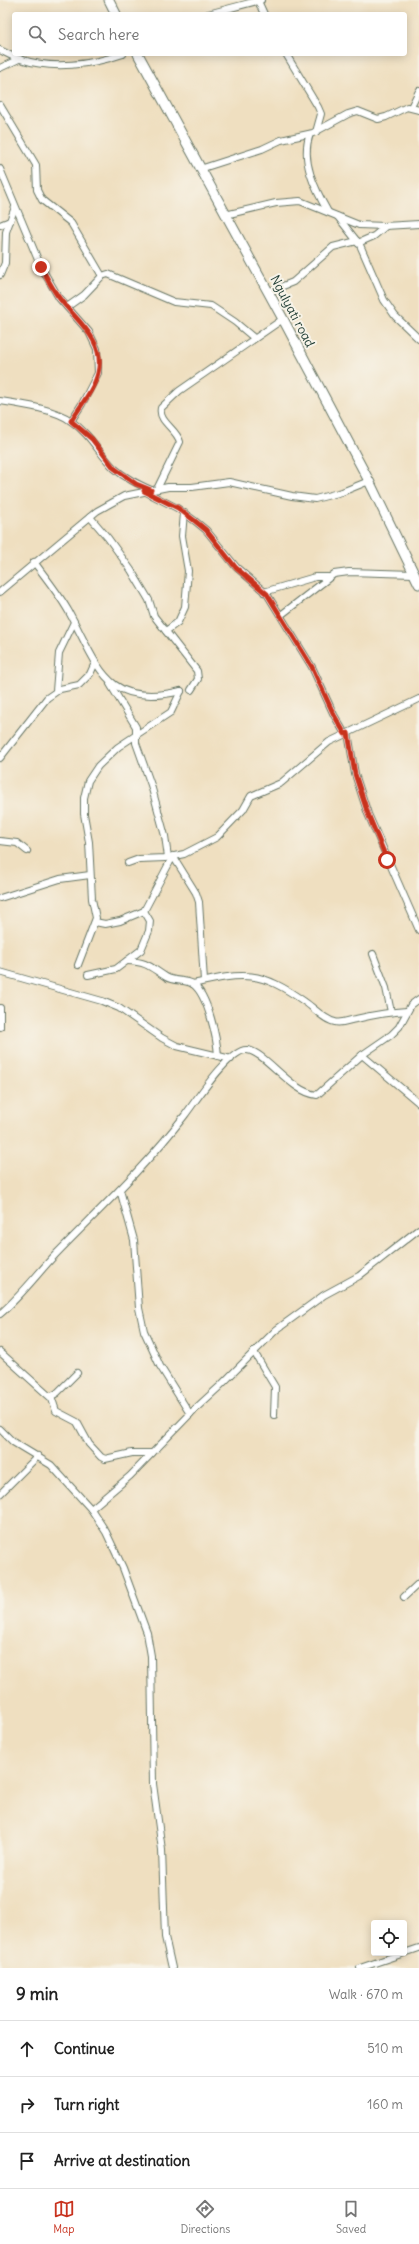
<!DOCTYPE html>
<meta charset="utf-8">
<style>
:root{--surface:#fff;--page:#f2f2f2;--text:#222;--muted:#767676;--line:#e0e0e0;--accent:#c8321e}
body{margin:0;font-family:Delius,sans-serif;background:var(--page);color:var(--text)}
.controls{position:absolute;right:12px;bottom:12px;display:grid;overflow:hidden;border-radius:4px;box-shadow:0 2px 10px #0003}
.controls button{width:36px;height:36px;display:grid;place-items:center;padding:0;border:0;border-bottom:1px solid var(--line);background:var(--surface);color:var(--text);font:20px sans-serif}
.stop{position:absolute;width:12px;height:12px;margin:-9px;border:3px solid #c8321e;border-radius:50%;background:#fff}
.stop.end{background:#c8321e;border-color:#fff;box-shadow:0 1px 4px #0008}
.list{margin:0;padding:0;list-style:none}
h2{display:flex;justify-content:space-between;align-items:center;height:52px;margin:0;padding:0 16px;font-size:17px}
h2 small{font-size:13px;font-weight:400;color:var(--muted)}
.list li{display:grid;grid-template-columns:26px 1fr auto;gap:12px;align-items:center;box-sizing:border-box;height:56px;padding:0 16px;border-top:1px solid var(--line)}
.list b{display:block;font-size:15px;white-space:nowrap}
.list em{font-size:13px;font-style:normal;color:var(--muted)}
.icon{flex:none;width:22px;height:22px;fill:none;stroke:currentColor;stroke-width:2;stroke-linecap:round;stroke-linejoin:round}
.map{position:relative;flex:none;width:419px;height:1968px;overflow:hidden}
.search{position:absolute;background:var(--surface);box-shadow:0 2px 10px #0003;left:12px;right:12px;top:12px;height:44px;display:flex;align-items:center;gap:10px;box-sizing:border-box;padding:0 14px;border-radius:4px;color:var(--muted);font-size:15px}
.sheet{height:220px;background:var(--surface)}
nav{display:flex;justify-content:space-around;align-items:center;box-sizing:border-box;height:56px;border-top:1px solid var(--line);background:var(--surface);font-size:11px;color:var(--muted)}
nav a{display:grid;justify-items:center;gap:2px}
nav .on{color:var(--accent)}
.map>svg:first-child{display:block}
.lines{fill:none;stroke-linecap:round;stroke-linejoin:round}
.minor-casing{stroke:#687665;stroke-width:8}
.secondary-casing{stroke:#687665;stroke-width:11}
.minor{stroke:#fff;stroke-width:6}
.secondary{stroke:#fff;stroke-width:9}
.route{stroke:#c8321e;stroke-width:5}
.labels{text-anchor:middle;stroke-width:4;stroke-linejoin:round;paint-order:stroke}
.street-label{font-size:13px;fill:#1f3d34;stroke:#f7f3e8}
</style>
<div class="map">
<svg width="419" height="1968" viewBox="0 0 419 1968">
<rect width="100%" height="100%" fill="#f7f3e8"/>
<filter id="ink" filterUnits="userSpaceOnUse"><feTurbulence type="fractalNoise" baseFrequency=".025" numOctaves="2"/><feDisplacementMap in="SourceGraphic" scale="8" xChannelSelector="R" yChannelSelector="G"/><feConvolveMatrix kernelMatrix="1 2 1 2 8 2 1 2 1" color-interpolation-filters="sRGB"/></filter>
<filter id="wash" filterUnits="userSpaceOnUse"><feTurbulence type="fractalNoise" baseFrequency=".012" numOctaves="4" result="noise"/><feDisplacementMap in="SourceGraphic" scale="16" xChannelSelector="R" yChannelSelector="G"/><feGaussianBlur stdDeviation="0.9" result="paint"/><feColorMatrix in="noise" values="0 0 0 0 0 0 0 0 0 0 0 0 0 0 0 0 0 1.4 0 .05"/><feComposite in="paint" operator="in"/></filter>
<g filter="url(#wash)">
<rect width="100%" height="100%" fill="#efdfc0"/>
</g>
<g filter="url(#ink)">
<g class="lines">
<g class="minor-casing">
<g id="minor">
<path d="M258,1L264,14"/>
<path d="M208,14L261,0"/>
<path d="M0,50C6,53 13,57 20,59C53,70 91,65 123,54"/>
<path d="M286,54L318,107L321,114L316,132"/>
<path d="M0,68L19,59"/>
<path d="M0,105L36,165L37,190L42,200L71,223L102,276"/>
<path d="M411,107L419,91"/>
<path d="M310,134C300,160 315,189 328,212"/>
<path d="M0,169L41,267L59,298L89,332L97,349L98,373L82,404L71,421"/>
<path d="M200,169L262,149L281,140L313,133L348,114L358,111L378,119L386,117L407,107L419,110"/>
<path d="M225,215L276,203L300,201L359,225L385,226L419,224"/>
<path d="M338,217L360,245L384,300L395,316L419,339"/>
<path d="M0,225L10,221"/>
<path d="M358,243L374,236L386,226"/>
<path d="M0,275L5,263L6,232L15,207"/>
<path d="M268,292L293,282L333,247L357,241"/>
<path d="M67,307L84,295L102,276L108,274L174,302L211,306L235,322L254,338"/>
<path d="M0,401C19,404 55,409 71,421C91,435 98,452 114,468C125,478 138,484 151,490"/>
<path d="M157,489L180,442C177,429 158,422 161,408L179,391L283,319"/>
<path d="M144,491L177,508L195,521L206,530L236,567L267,594L312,667L334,715L345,734"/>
<path d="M90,517L108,538L131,570L149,600L154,616L197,671L198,679L191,690"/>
<path d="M34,562C46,578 59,594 69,612C99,667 106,709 181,691"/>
<path d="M0,592L97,511L124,496L168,487H192L229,482L292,496L315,499L342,492L369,481"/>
<path d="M264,592L315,577H328"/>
<path d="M281,615L334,574L349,572L414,574"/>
<path d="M166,631L178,622L185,607L188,571L182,536L184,513"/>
<path d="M110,684L136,727V743L151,785L165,836L168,857"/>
<path d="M56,691L59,653L74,622"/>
<path d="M348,733L355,774L368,814L419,930"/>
<path d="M0,758L47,698L60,689L79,685L90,674L95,663"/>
<path d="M0,841L17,843L27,851"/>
<path d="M128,863L139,859L165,858L184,854L217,837L243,810L251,796L281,783L329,742L419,699"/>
<path d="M0,898L60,879L90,875"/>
<path d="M95,922L105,924L120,921L144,911L173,856L196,893L199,902L204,981"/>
<path d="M373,954L386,988L391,1012"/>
<path d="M127,961C148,962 150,967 166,977C174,982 185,979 193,984C208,995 217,1039 218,1056"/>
<path d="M78,965L96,918L92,899L89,842L84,814V798L88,781L98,766L118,747L171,712L181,691"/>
<path d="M0,972L102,1001L119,1008L162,1038L177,1046L231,1059"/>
<path d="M88,975L116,969L141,950L149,931L150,921L144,911"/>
<path d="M193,984C244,972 260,970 305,1002C314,1008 324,1020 335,1022C341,1024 349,1020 356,1019C373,1015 389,1012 407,1011"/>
<path d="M0,1008V1027"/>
<path d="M362,1055L419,1103"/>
<path d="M120,1190L134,1240L139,1308L144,1331L160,1366L190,1414"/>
<path d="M0,1314C21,1296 37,1274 56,1254C100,1209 146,1166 185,1115C195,1102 230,1048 247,1050C266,1052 290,1092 317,1095L362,1055L391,1035L399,1027L411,1005L419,999"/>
<path d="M0,1352L50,1397L57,1393L77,1373"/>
<path d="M254,1352L275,1387L274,1415"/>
<path d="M51,1396L56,1411L77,1422L89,1444L101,1457L105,1459L132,1453H152"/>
<path d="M0,1429L13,1442L51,1465L91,1509L106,1532L123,1568L147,1633L151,1656L153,1784L162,1850L165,1937L172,1968"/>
<path d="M0,1494L38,1456"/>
<path d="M91,1509L130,1476L195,1409L219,1387L276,1330L324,1295L359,1276L419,1229"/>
<path d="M404,1597L419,1583"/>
<path d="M360,1968L419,1948"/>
</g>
</g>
<g class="secondary-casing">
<g id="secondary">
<path d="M109,0L116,14"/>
<path d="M138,54L283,319L369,481L419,584"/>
</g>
</g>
<use href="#minor" class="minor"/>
<use href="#secondary" class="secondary"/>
</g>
</g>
<g class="lines" filter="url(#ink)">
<path class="route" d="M41,267C47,278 52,289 60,299C77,321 106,341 98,373C94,390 80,406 71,421L92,439L114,468L136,484L151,490L144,491L178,508L195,521L206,530L236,568L267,594L312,667L334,715L345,734L348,733L355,774L368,814L387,860"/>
</g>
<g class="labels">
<g class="street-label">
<text transform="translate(293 311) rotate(62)" y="5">Ngulyati road</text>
</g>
</g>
</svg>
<div class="controls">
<button><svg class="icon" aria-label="locate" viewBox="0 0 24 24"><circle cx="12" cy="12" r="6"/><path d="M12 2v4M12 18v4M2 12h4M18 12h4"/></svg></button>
</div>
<div class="stop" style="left:387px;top:860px"></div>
<div class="stop end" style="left:41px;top:267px"></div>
<div class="search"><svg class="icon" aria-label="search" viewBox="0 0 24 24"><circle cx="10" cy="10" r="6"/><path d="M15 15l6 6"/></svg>Search here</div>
</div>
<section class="sheet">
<h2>9 min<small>Walk · 670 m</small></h2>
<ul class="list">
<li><svg class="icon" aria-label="ahead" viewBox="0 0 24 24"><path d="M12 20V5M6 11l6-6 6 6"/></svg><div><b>Continue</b></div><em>510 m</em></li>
<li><svg class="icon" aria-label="right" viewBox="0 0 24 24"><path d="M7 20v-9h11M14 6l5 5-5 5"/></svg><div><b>Turn right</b></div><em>160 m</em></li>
<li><svg class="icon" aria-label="arrive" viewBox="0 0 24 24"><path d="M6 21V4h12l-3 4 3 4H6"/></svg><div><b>Arrive at destination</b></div></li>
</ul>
</section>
<nav>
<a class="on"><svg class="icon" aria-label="map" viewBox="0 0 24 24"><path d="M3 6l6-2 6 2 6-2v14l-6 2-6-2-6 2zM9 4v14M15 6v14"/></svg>Map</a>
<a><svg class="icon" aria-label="directions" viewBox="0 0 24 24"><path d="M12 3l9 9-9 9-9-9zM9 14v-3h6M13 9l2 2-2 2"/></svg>Directions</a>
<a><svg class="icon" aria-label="saved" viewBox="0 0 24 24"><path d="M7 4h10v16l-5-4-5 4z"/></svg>Saved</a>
</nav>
